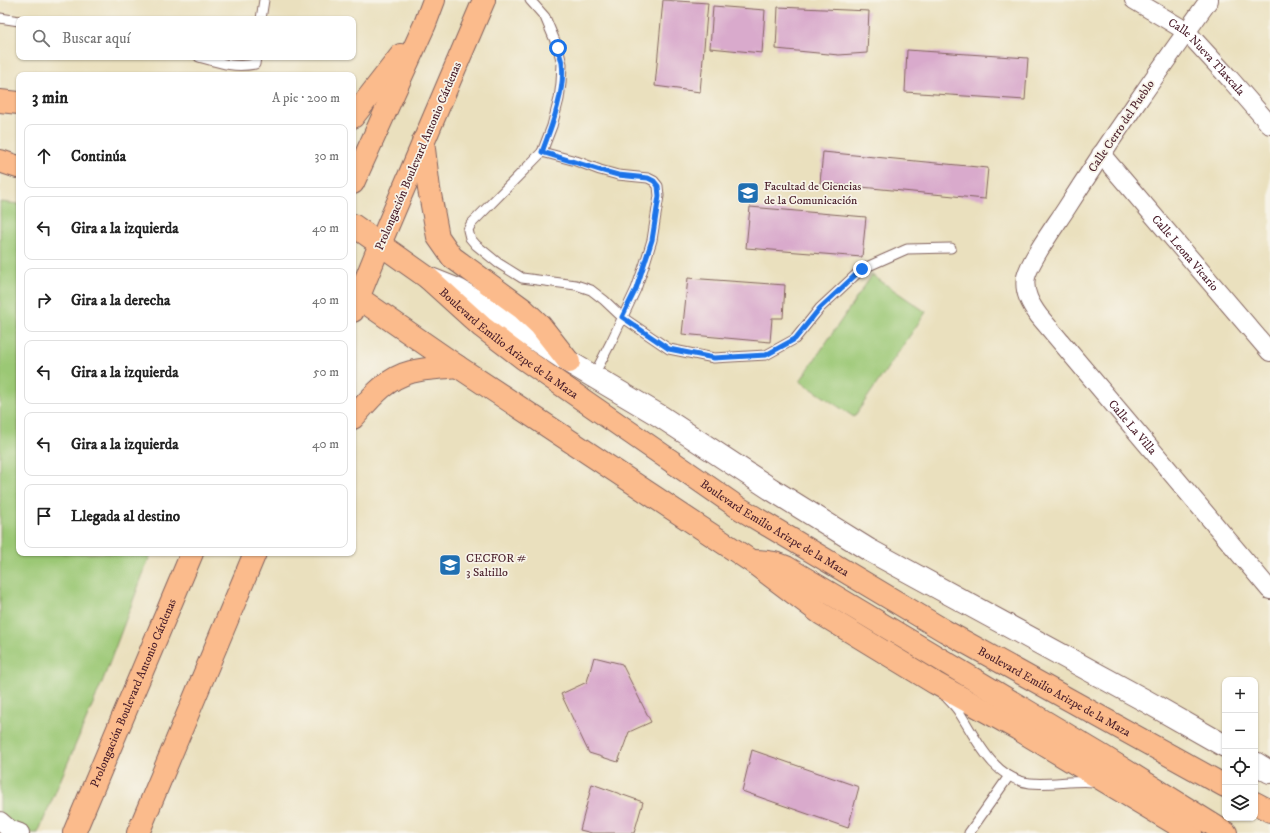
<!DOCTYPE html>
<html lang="es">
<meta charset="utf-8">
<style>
:root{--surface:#fff;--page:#f2f2f2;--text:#222;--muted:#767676;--line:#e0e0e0}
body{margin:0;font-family:"IM FELL DW Pica",serif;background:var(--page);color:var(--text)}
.controls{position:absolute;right:12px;bottom:12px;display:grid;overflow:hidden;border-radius:8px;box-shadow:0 1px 3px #0004}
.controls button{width:36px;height:36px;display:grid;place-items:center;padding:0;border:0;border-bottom:1px solid var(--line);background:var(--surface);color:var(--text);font:20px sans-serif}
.stop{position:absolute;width:12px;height:12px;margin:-9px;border:3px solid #1a73e8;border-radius:50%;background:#fff}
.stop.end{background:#1a73e8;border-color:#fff;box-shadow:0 1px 4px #0008}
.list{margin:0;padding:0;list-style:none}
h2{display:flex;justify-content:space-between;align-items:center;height:52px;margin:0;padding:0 16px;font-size:17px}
h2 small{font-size:13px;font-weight:400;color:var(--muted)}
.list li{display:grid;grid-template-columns:26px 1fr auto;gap:12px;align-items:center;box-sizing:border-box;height:64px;margin:0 8px 8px;padding:0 8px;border:1px solid var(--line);border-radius:8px}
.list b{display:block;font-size:15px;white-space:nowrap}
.list em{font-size:13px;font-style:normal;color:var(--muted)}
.icon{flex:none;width:22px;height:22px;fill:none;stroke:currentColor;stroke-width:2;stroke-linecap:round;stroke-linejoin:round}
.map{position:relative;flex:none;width:1270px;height:833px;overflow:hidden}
.search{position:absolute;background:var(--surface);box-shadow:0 1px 3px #0004;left:16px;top:16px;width:340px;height:44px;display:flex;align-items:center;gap:10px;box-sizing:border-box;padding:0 14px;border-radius:8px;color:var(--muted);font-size:15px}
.panel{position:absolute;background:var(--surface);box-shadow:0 1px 3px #0004;left:16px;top:72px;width:340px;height:484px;border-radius:8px}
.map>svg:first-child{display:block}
.green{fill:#9bc875;stroke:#727450}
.building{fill:#d9aacc}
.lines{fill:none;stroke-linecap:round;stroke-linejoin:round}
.service-casing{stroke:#82635e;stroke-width:11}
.minor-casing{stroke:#82635e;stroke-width:20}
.tertiary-casing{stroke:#82635e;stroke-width:24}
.primary-casing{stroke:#82635e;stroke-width:24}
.trunk-casing{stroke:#82635e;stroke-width:24}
.service{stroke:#fff;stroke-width:9}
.minor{stroke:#fff;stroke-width:18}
.tertiary{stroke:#fff;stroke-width:22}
.primary{stroke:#fbbb8c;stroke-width:22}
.trunk{stroke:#fbbb8c;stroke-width:22}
.route{stroke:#1a73e8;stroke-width:5}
.labels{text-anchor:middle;stroke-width:3.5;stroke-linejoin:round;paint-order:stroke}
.street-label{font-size:12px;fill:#4a1f2b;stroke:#f7f3e8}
.poi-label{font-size:12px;fill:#4a1f2b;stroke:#f7f3e8;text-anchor:start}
</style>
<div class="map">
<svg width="1270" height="833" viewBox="0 0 1270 833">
<rect width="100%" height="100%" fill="#f7f3e8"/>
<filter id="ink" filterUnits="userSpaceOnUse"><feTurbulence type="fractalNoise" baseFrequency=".025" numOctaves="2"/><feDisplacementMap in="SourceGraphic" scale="8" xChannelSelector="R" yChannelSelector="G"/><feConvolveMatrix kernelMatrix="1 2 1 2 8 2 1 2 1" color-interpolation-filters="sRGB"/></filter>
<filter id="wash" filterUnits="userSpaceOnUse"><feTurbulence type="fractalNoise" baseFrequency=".012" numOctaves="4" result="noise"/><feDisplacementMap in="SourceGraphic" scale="16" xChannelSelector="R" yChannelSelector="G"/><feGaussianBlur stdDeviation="0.9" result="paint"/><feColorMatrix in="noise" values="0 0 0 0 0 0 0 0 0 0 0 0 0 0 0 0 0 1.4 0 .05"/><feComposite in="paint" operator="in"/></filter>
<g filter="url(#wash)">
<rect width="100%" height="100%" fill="#eae0be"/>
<g class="green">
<path d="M0,202L19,204V553H151L103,680L38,833H0Z"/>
<path d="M872,275L926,312L854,417L800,381Z"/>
</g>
<g id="blocks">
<g class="building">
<path d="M663,0L708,3L700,92L655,86Z"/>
<path d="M713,6L765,10L762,53L710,48Z"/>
<path d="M778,7L869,11L867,53L839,55L776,49Z"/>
<path d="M907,50L1028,58L1025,100L905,92Z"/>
<path d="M823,152L988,168L985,199L820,183Z"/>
<path d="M750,207L866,217L862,257L746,248Z"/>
<path d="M688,278L785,285L783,318H772L770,342L682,334Z"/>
<path d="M594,657L622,664L651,722L629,732L618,762L589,753L561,694L587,682Z"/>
<path d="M752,750L859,787L848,828L742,791Z"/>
<path d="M592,784L643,802L634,833H592L580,830Z"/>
</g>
</g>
</g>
<g filter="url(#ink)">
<use href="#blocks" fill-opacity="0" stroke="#82635e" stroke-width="1"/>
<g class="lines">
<g class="service-casing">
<g id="service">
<path d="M530,0L545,17L558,48L562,64L561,83L559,99L552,126L542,152L471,224L468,230L470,238L476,245L498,263L522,278L576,285L591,290L604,300L622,317L669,349L714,358L766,355L795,339L820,308L862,269L907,249L951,248"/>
<path d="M0,18L19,21"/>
<path d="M261,19L264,0"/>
<path d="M199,57C220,63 234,68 255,64L256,57"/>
<path d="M542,152L576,161L600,170L618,175L648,178L654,181L658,186L659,196L652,240L645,263L636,289L612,340L593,377"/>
<path d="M947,698C951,702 956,707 959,712C976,738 993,779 1030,783C1051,785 1073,780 1094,782"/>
<path d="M969,833L1009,776"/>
</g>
</g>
<g class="minor-casing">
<g id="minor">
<path id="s1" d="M1134,0L1186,31L1230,79L1270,125"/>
<path id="s2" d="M1209,0C1160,69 1111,138 1066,209C1055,226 1031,258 1026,277C1023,292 1031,305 1039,316L1270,590"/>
<path id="s3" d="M1101,154L1270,352"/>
<path d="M0,821L9,829L20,833"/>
</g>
</g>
<g class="tertiary-casing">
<g id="tertiary">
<path d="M428,278L458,290L489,309L569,362L660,416L771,489L869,550L1146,701L1225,746"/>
<path d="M1255,763L1270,772"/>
</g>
</g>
<g class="primary-casing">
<g id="primary">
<path d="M0,101L19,103"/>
<path d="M353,117L401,55"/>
<path d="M423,141L429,189L438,237L452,257L523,309L540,325L569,362"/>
<path d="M0,161L18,167"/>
<path d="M353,183L425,24L434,0"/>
<path d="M380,244L484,0"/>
</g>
</g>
<g class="trunk-casing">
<g id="trunk">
<path id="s4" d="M353,225L428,278L482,327L524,359L739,508L945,631L1225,786"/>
<path d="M353,294L457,366L751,561L820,613L935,683L1018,729L1191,833"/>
<path d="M353,311L380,244"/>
<path d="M353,418C369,400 386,378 411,372C425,368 442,368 457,366"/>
<path d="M752,561C765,561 775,562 786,567L1104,757L1226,833"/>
<path d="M1255,803L1270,811"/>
<path id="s5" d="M74,833L192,553"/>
<path d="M138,833L255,553"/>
</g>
</g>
<use href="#service" class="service"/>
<use href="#minor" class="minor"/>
<use href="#tertiary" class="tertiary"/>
<use href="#primary" class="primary"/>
<use href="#trunk" class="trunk"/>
</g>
</g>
<g class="lines" filter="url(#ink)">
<path class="route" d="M558,48C559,53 561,58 562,63C566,89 551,128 542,152L600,170L618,175L648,178L654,181L658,186L659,196L652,240L636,289L622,317L669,349L714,358L766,355L795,339L820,308L862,269"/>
</g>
<defs>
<g id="university-square" transform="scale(1.15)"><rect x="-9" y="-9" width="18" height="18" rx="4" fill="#1f6fb2" stroke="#f7f3e8"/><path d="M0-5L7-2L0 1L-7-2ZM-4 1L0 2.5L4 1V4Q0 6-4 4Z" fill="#fff"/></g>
<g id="school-square" transform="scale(1.15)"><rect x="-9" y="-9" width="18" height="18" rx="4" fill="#1f6fb2" stroke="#f7f3e8"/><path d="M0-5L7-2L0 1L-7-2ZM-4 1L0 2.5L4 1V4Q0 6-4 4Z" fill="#fff"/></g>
</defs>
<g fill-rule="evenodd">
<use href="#university-square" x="748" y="193"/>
<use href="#school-square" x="450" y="565"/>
</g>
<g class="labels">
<g class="street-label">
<text dy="4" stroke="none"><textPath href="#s1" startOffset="93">Calle Nueva Tlaxcala</textPath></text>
<text transform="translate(1121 126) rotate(-56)" y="4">Calle Cerro del Pueblo</text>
<text transform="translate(418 156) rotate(-67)" y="4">Prolongación Boulevard Antonio Cárdenas</text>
<text dy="4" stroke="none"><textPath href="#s3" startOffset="130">Calle Leona Vicario</textPath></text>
<text dy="4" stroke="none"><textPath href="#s4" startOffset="196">Boulevard Emilio Arizpe de la Maza</textPath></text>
<text dy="4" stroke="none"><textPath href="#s2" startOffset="520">Calle La Villa</textPath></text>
<text dy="4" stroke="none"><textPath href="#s4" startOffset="520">Boulevard Emilio Arizpe de la Maza</textPath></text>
<text dy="4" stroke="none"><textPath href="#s4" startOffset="844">Boulevard Emilio Arizpe de la Maza</textPath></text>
<text dy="4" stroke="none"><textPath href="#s5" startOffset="152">Prolongación Boulevard Antonio Cárdenas</textPath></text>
</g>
<g class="poi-label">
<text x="764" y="190">Facultad de Ciencias<tspan x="764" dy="14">de la Comunicación</tspan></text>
<text x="466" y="562">CECFOR #<tspan x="466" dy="14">3 Saltillo</tspan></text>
</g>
</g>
</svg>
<div class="controls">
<button>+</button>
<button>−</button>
<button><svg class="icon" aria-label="locate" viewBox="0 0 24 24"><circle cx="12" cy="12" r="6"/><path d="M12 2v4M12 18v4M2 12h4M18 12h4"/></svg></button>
<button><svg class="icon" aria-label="layers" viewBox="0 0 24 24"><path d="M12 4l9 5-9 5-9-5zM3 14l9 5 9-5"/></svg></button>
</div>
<div class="stop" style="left:558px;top:48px"></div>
<div class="stop end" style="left:862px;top:269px"></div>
<div class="search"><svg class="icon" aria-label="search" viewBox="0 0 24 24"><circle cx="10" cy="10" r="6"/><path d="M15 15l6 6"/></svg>Buscar aquí</div>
<section class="panel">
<h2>3 min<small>A pie · 200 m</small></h2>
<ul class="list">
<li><svg class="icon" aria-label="ahead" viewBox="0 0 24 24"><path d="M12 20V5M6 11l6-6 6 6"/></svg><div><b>Continúa</b></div><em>30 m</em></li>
<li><svg class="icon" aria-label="left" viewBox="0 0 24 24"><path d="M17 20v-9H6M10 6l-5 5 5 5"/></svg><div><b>Gira a la izquierda</b></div><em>40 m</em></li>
<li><svg class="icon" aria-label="right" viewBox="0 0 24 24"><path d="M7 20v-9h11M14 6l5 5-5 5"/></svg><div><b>Gira a la derecha</b></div><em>40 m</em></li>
<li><svg class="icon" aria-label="left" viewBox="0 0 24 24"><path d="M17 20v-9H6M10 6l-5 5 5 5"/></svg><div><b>Gira a la izquierda</b></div><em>50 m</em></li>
<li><svg class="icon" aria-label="left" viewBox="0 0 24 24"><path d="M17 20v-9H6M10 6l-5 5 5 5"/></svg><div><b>Gira a la izquierda</b></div><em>40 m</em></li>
<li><svg class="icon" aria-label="arrive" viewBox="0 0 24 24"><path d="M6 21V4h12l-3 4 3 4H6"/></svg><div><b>Llegada al destino</b></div></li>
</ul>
</section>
</div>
